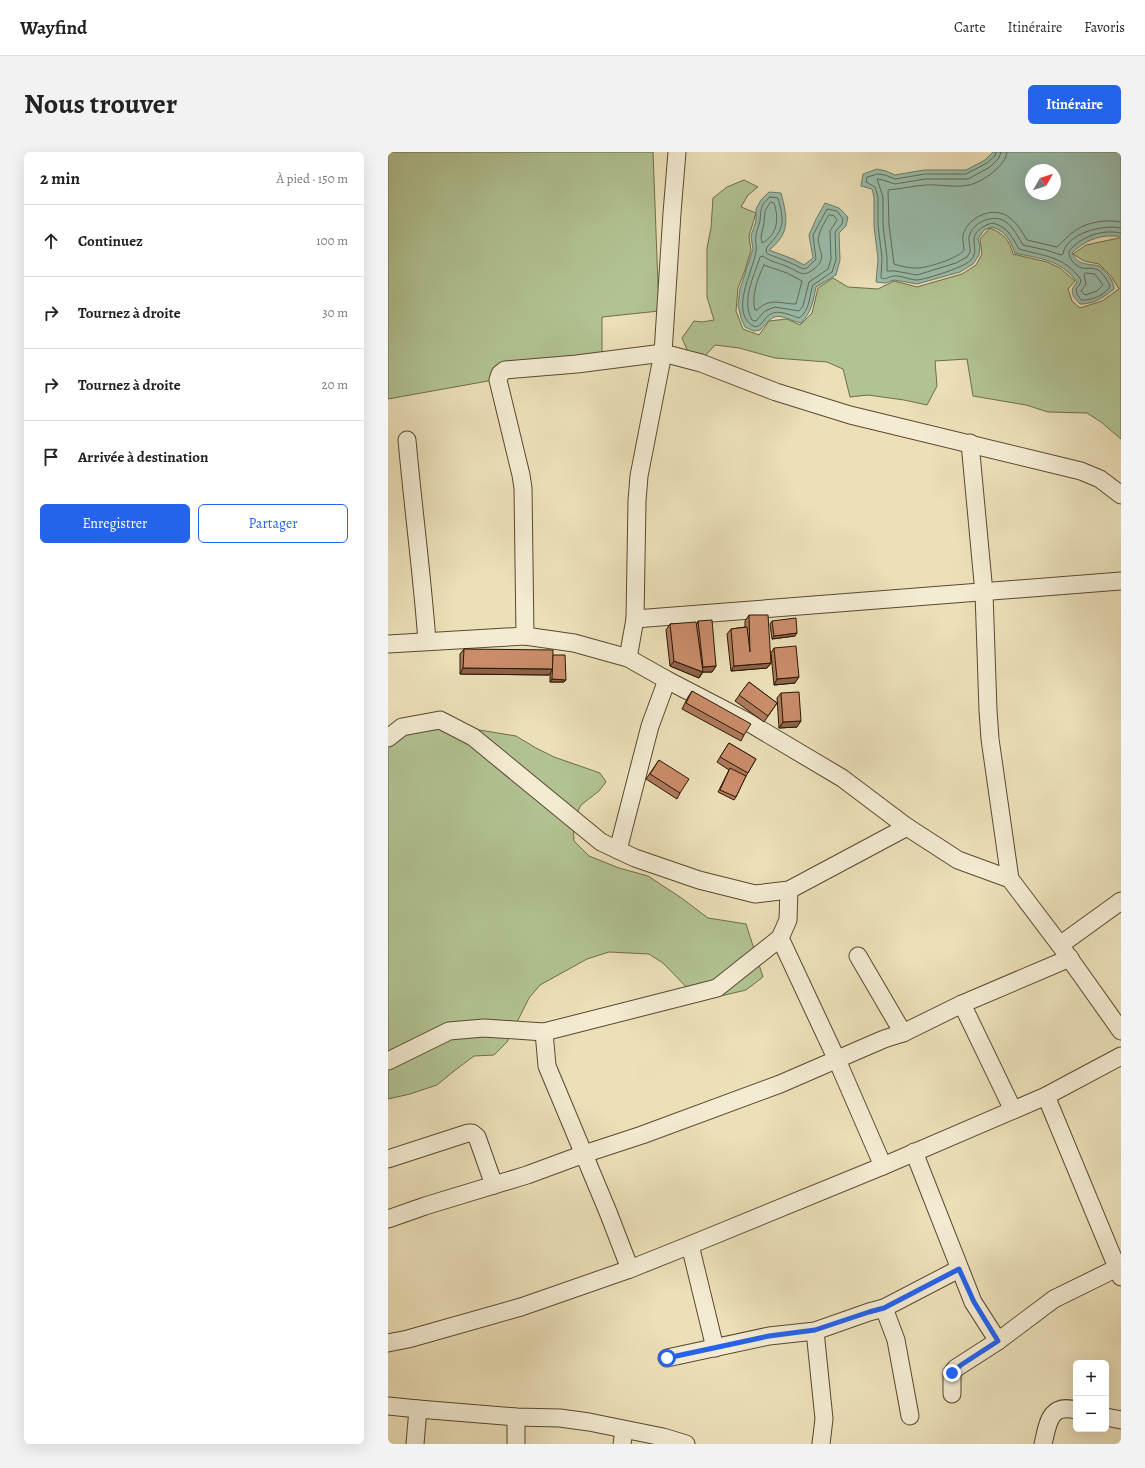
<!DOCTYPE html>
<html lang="fr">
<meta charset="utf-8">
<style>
:root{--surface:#fff;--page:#f2f2f2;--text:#222;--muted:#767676;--line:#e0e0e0;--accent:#2563eb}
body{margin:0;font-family:Alegreya,serif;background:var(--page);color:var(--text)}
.controls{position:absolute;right:12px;bottom:12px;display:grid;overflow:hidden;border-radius:6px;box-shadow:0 4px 16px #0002}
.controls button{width:36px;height:36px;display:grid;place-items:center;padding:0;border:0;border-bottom:1px solid var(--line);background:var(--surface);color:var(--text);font:20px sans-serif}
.compass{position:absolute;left:637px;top:12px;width:36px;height:36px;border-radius:50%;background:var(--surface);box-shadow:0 4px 16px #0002;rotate:51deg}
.stop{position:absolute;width:12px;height:12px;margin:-9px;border:3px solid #2563eb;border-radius:50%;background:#fff}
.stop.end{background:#2563eb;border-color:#fff;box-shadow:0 1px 4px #0008}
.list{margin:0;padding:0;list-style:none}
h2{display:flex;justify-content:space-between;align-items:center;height:52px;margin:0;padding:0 16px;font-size:17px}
h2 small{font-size:13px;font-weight:400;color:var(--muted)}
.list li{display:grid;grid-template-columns:26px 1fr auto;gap:12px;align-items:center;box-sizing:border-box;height:72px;padding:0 16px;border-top:1px solid var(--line)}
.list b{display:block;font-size:15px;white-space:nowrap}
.list em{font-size:13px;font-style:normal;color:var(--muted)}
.actions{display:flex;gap:8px;padding:12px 16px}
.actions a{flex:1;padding:9px 0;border:1px solid var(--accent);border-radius:6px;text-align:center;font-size:14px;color:var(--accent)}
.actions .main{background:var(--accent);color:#fff}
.icon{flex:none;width:22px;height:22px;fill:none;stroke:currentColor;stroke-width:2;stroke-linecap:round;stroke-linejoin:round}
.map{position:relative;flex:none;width:733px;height:1292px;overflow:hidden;border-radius:6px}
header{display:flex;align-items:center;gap:24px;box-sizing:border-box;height:56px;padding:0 20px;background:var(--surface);border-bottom:1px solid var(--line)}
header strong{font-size:19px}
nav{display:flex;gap:22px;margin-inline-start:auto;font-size:14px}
.intro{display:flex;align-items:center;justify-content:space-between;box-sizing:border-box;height:96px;padding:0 24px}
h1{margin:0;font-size:28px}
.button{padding:10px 18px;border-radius:6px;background:var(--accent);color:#fff;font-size:14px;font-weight:700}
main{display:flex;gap:24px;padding:0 24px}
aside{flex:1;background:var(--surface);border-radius:6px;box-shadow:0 4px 16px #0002}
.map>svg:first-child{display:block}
.green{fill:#b2c393;stroke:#6d6d4a}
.water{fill:#99bdac;stroke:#6c7b68;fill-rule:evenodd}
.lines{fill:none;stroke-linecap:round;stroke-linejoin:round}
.shore{stroke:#606a56;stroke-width:1}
.street-casing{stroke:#59492f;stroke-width:19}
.street{stroke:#f3ebd2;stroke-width:17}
.wall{fill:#af795c;stroke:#281701}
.shaded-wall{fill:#8e634b;stroke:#281701}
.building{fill:#cb8d6b;stroke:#281701}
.route{stroke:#2563eb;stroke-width:5}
</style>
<header>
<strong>Wayfind</strong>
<nav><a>Carte</a><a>Itinéraire</a><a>Favoris</a></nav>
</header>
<div class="intro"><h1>Nous trouver</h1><a class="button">Itinéraire</a></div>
<main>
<aside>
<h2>2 min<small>À pied · 150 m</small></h2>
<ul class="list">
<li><svg class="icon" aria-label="ahead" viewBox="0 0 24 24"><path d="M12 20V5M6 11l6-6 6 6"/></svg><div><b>Continuez</b></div><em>100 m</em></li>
<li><svg class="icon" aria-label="right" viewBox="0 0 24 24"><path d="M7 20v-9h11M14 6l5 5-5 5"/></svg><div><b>Tournez à droite</b></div><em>30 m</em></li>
<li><svg class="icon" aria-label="right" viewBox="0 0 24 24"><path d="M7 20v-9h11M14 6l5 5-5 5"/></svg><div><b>Tournez à droite</b></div><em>20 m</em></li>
<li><svg class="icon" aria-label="arrive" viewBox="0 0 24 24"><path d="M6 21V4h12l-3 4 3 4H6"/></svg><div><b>Arrivée à destination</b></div></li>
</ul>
<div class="actions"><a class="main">Enregistrer</a><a>Partager</a></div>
</aside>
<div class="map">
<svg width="733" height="1292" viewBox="0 0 733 1292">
<rect width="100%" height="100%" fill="#ece0b9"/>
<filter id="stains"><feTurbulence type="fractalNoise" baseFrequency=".005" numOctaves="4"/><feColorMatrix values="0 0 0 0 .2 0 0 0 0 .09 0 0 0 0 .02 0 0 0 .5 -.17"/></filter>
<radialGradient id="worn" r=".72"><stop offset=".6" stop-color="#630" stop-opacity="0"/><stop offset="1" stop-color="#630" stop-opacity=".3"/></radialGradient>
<g class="green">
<path d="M0,0H265L271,159L214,165V204L111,227L0,247Z"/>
<path d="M356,28L370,35L360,43L353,55L368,61L361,84L363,98L357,118L350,136L348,159L355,177L371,183L381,169L399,167L412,173L424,161L430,136L445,126L460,135L490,137L506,129L529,135L574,122L588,113L594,102L592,87L602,76C616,82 621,87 625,102L659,110L672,116L687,129L680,137L684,149L692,156L714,149L731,137L723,124L711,112L696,109L685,102L698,93L731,86L733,87V287L713,270L699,261L660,260L638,253L585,244L579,207L547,209L549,234L539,253L516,248L480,243L462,245L455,217L439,210L387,206L351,196L327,193L317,204L300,200L294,186L306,169L314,170L326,168L319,145V96L323,76L325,46L339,35Z"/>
<path d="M73,575L128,584L148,596L166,605L212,621L218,630L211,639L193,653L185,669L186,689L201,704L231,716L260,724L292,745L320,766L358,772L375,825L358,838L333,844L309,846L275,811L261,802L221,800L199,807L152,833L141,846L119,890L106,903L86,904L66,919L49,933L22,942L0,947V585L25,580Z"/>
</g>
<g class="water">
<path d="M605,0H733V85C715,81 697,88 684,101C691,114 698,111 711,114C718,120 726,128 726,137C715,146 706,152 692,152C684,144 681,139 689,130C672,107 653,107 627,101C622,88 618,79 604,75L596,78L590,87L592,95L591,103L585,112L572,120L529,132L506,128L497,131L488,130L490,107L486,74V45L484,37L473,34L475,22L489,17L498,19L507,23L536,18H578L597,8ZM643,18H667V42H643Z"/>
<path d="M381,40L393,41C397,57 402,73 392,87C389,91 385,95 381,98L405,107L416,113L425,106L421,83L428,67L437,51L451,56L460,65L458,74L451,81L452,108L448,123L428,135C425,150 424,159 413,171C389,164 389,158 372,178L366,179L357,175L353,166L350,153L352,137L365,97L363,84L368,69V57L373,48Z"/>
</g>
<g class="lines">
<g class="shore">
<path d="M608,0L607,4L599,11L578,22H537L507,27L497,23L490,22L479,25L478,30L487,35L490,45V73L494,106L493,126C498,128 500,125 505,124C513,123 521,128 529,128C539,127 577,115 583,108C589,101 586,96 586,88C585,79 598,72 605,71C621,76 623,84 631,97C655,104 677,104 693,128L692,132L688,137L689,142L693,148C703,149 718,143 722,134C719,128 715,121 710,118C705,115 699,117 694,116C687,114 680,106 681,99C694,84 714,77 733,81"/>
<path d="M613,0L611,6L602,15L580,27H537L507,32L495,28L489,27L495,45V73L499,106V119H507L529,123L568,111L579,105L582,100C583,95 580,90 581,85C584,70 606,61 618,70C626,76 630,85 635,93L658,98L673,103L675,102C678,81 716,72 733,76"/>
<path d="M619,0C618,14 594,30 581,33C567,36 551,32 537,33C525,34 512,37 500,38L501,73L506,112C512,114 520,116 527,116C537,117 571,106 576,98C576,93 574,88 575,83C580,64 607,53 622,66C630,72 634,80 639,88L669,95C675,90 680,83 688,78C700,70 719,67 733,70"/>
<path d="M382,45L390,46C397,71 396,77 379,95L378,100L380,102L403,111L415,117L419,116L428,107L425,83L439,57L449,59L455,67L454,72L447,80L448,108L444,120L425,133C421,144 422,159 411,166C399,162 386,155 377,167C374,171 372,174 367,175C340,162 365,120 368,99C369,94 367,89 368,84C368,79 371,74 372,69C373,57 372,53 382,45Z"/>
<path d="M383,50L386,51C391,66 390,83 374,91L373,85L376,71L377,59Z"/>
<path d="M443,63L446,64L449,68L442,79L443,107L440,117L421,130L415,154L411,159L387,155L377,159L368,169L364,168C353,149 366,124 372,105L375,104C382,110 392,111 400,115C412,120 414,126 426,117C442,104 427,97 431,83C433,76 437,69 441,63Z"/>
<path d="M376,113L399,121L414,129L408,152C393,152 382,145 369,158H367C363,144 370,125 376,113Z"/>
<path d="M698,121L707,122L715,133L709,139L697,143L693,139L698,132L696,123Z"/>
</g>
<g class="street-casing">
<g id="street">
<path d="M19,288C25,355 34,422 39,489"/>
<path d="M582,291L596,441L600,558L602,587L622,727"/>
<path d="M247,467L733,429"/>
<path d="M137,484L135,336L133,323L110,228L112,222L117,218L189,212L275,201L313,211L388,240L462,263L693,319L712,327L733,343"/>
<path d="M0,492L137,484L186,491L240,506L279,528L358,569L454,626L519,675L570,708L622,727L672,793L733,879"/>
<path d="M240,506L247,467L249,349L251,324L275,201L284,61L289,0"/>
<path d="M0,586L14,575L52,568L85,585L213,690L247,706L311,728L367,742L401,738L519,675"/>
<path d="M230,698L262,574L279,528"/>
<path d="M392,786L449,908L495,1014"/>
<path d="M672,793L733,749"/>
<path d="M470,804L515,881"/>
<path d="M574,852L625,958"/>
<path d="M156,880L159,914L220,1060L242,1117"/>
<path d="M0,909L61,879L96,876L156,880L329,836L392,786L400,768L401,738"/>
<path d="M658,944L733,1125"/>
<path d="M526,1000L585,1150L610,1189L666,1147L729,1116"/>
<path d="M0,1007L80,981H84L89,985L106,1033"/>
<path d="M0,1067L37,1054L139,1023L196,1002L254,983L392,932L496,887L515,881L574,852L682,806"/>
<path d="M302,1093L327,1196"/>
<path d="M496,1156L508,1188L522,1264"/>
<path d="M427,1179L436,1267L433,1292"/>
<path d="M0,1191L20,1187L133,1155L242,1117L302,1093L495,1014L658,944L733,904"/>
<path d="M279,1206L381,1184L427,1179L481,1160L496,1156L571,1117"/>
<path d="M564,1242V1221L568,1216L610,1189"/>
<path d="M0,1254L30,1257L128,1265L172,1266L201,1270L275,1285L298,1292"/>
<path d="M718,1265L733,1268"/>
<path d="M27,1292L30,1257"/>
<path d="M128,1292V1265"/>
<path d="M234,1292L236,1278"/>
<path d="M655,1292C660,1272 661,1251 688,1258"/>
</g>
</g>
<use href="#street" class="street"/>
</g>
<g class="wall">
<path d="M361,463L383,501L386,496L407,531L386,533L383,502V511L379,516L343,519L339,482L343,477L357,475V469Z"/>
<path d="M310,469L328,514L324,520H315L311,526L282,514L278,478L282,472H309Z"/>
<path d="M384,469L407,484L384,487L382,472Z"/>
<path d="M76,497L165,503L176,530H162V521L161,523L72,522V502Z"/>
<path d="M361,530L389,551L376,570L347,549Z"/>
<path d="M304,539L356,583L353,589L294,557L300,545Z"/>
<path d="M393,541L409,575L391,576L389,546Z"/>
<path d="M341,591L368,607L358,624L348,645L346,648L330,640L341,618L329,610Z"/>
<path d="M271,608L292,641L289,647L258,627Z"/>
</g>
<g class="shaded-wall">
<path d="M409,481L407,484L384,487L386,484Z"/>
<path d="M286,509L312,519L315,515L328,514L324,520H314L311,526L282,514Z"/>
<path d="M383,511L379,516L343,519L346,514Z"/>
<path d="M75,516L165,517L161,523L72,522Z"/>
<path d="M411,525L407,531L386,533L389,527Z"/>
<path d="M164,527L178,528L176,530H162Z"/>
<path d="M413,569L409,575L391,576L395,570Z"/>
</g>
<g class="building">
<path d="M361,463H380L383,511L346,514L343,477L359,475L362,500Z"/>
<path d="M408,466L409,481L386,484L384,469Z"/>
<path d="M324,468L328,514L315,515L310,469Z"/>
<path d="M308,470L315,520L286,509L282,472Z"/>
<path d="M408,494L411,525L389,527L386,496Z"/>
<path d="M76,497L165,498V517L75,516Z"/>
<path d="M165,503H177L178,528L164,527Z"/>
<path d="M361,530L389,551L380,564L351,543Z"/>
<path d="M304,539L363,572L356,583L298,551Z"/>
<path d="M411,540L413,569L395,570L393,541Z"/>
<path d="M341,591L368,607L360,621L332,605Z"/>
<path d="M271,608L301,627L292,641L262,622Z"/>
<path d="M342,616L358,624L348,645L332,638Z"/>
</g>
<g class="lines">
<path class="route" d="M279,1206L381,1184L427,1178L481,1160L496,1156L571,1117L586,1150L610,1189L573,1213L564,1221"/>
</g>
<rect width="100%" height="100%" filter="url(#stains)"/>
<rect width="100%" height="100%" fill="url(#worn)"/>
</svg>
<div class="controls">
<button>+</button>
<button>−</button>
</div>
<svg class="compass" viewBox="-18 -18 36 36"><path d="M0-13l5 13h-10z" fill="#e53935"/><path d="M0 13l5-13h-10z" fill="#767676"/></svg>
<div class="stop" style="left:279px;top:1206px"></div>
<div class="stop end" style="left:564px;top:1221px"></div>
</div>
</main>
